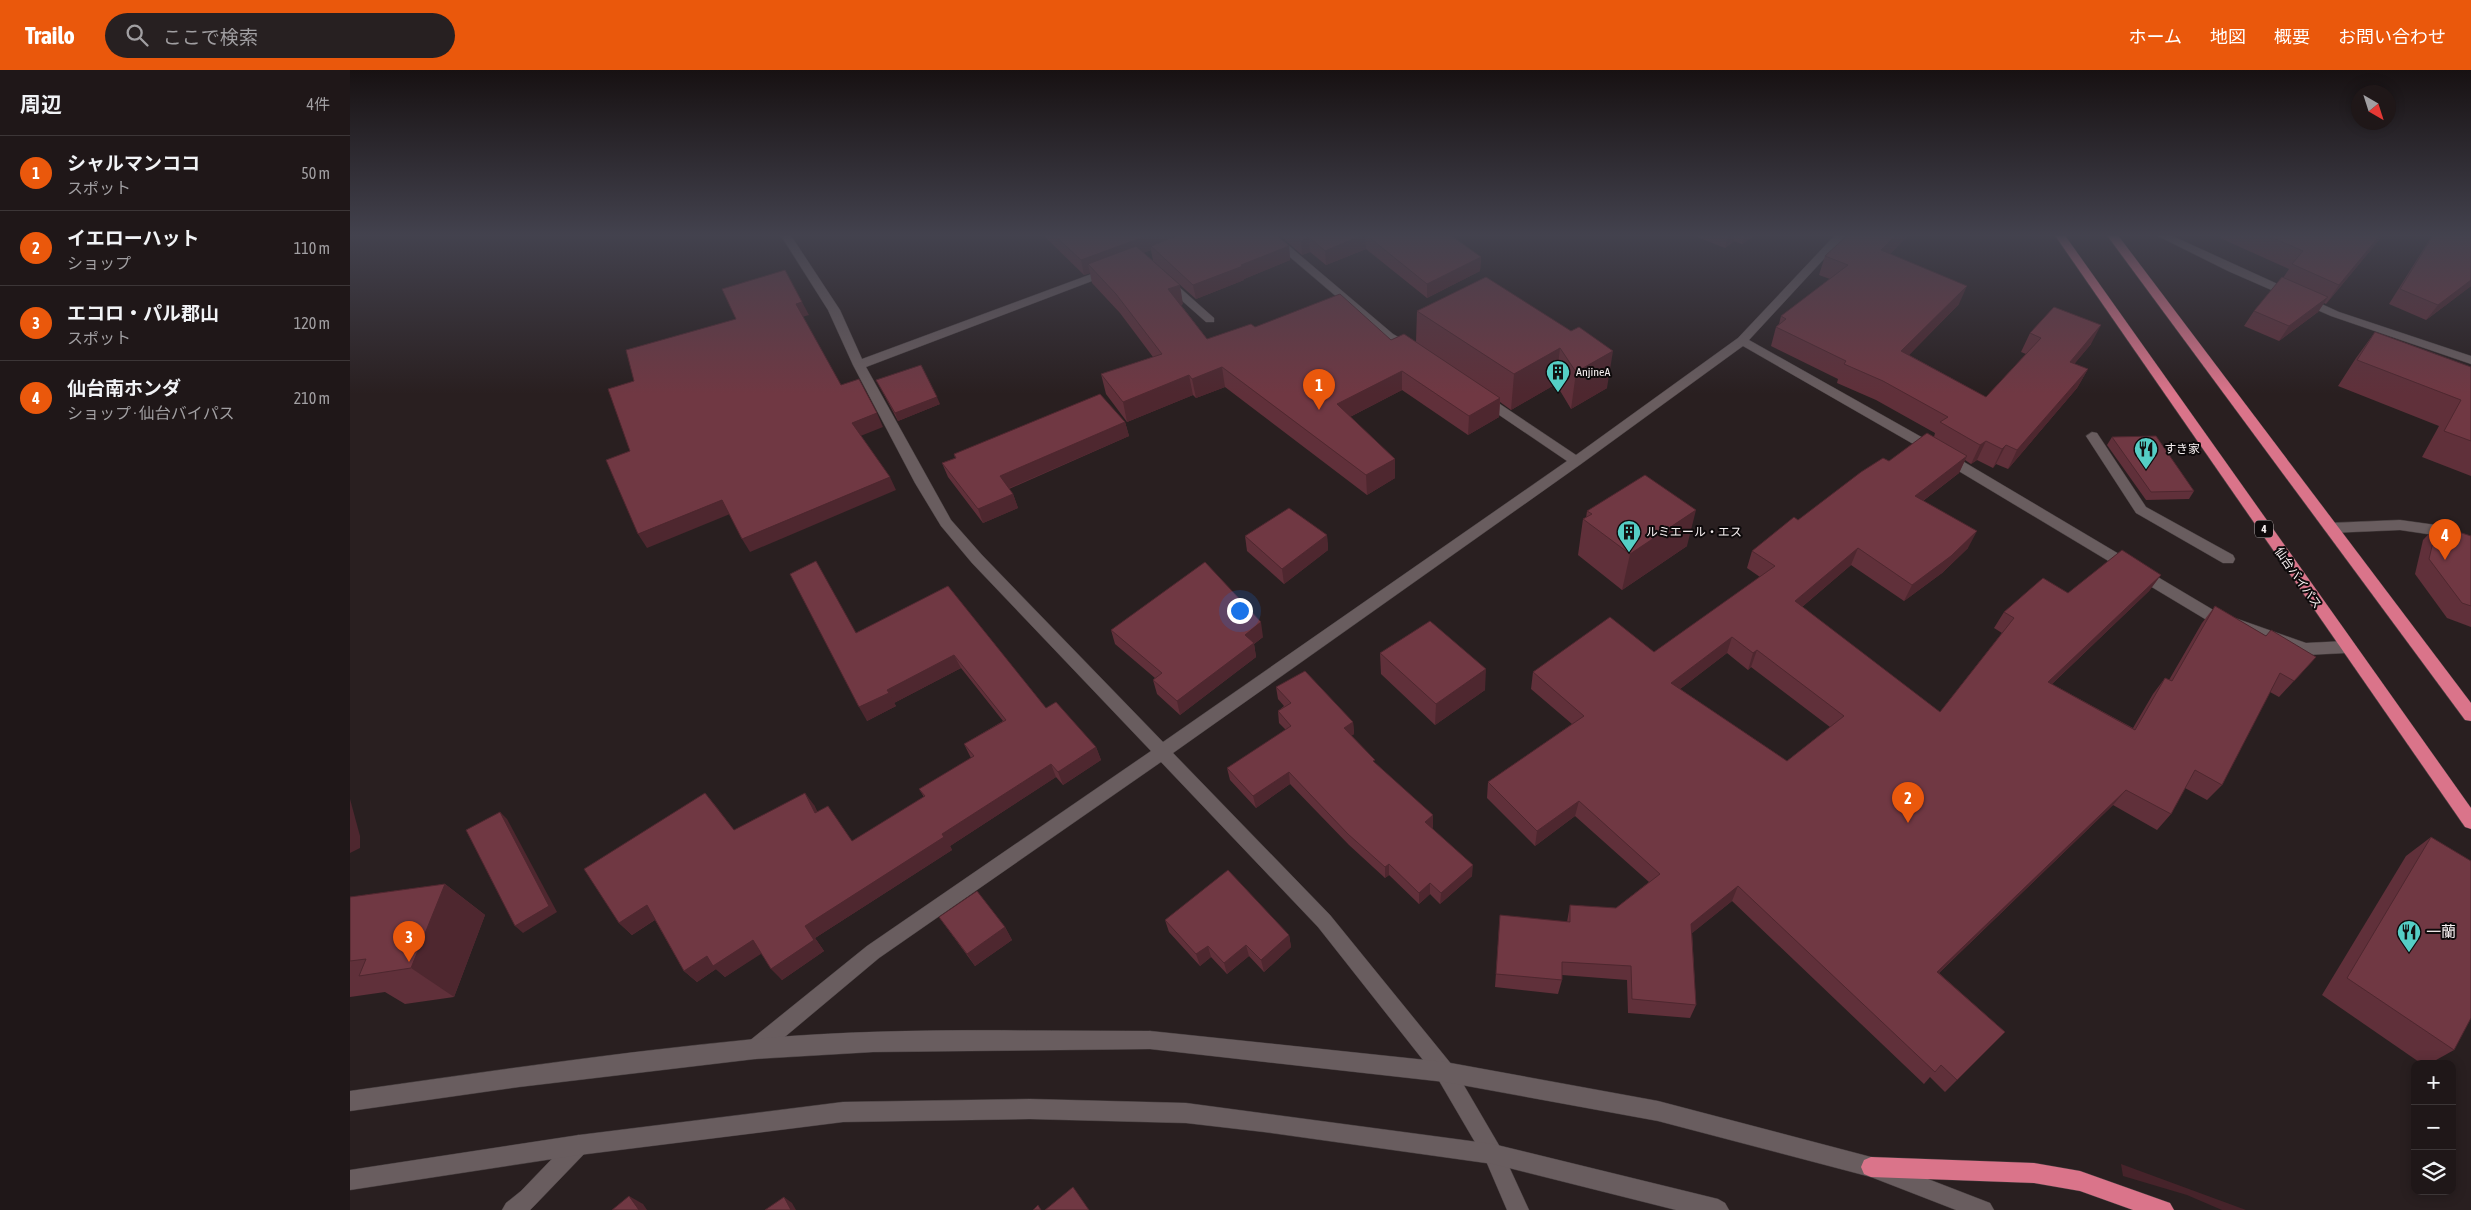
<!DOCTYPE html>
<html lang="ja">
<meta charset="utf-8">
<style>
:root{--surface:#1f1718;--page:#272021;--text:#f1f3f6;--muted:#a19fa2;--line:#3c3637;--accent:#ea580c}
body{margin:0;font-family:"Asap Condensed","Noto Sans JP",sans-serif;background:var(--page);color:var(--text)}
.controls{position:absolute;right:15px;bottom:15px;display:grid;overflow:hidden;border-radius:10px;box-shadow:0 2px 12px #0003}
.controls button{width:45px;height:45px;display:grid;place-items:center;padding:0;border:0;border-bottom:1px solid var(--line);background:var(--surface);color:var(--text);font:25px sans-serif}
.compass{position:absolute;left:2001px;top:15px;width:45px;height:45px;border-radius:50%;background:var(--surface);box-shadow:0 2px 12px #0003;rotate:141deg}
.you{position:absolute;left:889px;top:540px;width:18px;height:18px;margin:-12px;border:4px solid #fff;border-radius:50%;background:#1a73e8;box-shadow:0 0 0 8px #1a73e833}
.badge{display:grid;place-items:center;width:32px;height:32px;border-radius:50%;background:var(--accent);color:#fff;font-size:16px;font-weight:700}
.pin{position:absolute;translate:-50% -41px;filter:drop-shadow(0 1px 2px #0008)}
.pin::after{content:'';position:absolute;top:26px;width:18px;height:15px;background:inherit;clip-path:polygon(0 0,100% 0,50% 100%)}
.list{margin:0;padding:0;list-style:none}
h2{display:flex;justify-content:space-between;align-items:center;height:65px;margin:0;padding:0 20px;font-size:21px}
h2 small{font-size:16px;font-weight:400;color:var(--muted)}
.list li{display:grid;grid-template-columns:32px 1fr auto;gap:15px;align-items:center;box-sizing:border-box;height:75px;padding:0 20px;border-top:1px solid var(--line)}
.list b{display:block;font-size:19px;white-space:nowrap}
.list p{margin:0;font-size:16px;white-space:nowrap;color:var(--muted)}
.list em{font-size:16px;font-style:normal;color:var(--muted)}
.icon{flex:none;width:28px;height:28px;fill:none;stroke:currentColor;stroke-width:2;stroke-linecap:round;stroke-linejoin:round}
.map{position:relative;flex:none;width:2121px;height:1140px;overflow:hidden}
header{display:flex;align-items:center;gap:30px;box-sizing:border-box;height:70px;padding:0 25px;background:var(--accent);color:#fff}
header strong{font-size:24px}
nav{display:flex;gap:28px;margin-inline-start:auto;font-size:18px}
.search{width:350px;height:45px;background:var(--page);display:flex;align-items:center;gap:12px;box-sizing:border-box;padding:0 18px;border-radius:28px;color:var(--muted);font-size:19px}
main{display:flex}
aside{flex:1;background:var(--surface)}
.map>svg:first-child{display:block}
.green{fill:#46232a}
.lines{fill:none;stroke-linecap:round;stroke-linejoin:round}
.service-casing{stroke:#443c3d;stroke-width:1}
.minor-casing{stroke:#443c3d;stroke-width:1}
.tertiary-casing{stroke:#443c3d;stroke-width:1}
.trunk-casing{stroke:#443c3d;stroke-width:1}
.service{fill:#695d5f;fill-rule:evenodd}
.minor{fill:#695d5f;fill-rule:evenodd}
.tertiary{fill:#695d5f;fill-rule:evenodd}
.trunk{fill:#da748a;fill-rule:evenodd}
.wall{fill:#60303a;fill-rule:evenodd}
.shaded-wall{fill:#4e272f}
.building{fill:#703843;stroke:#4e272f;fill-rule:evenodd}
.labels{text-anchor:middle;stroke-width:4;stroke-linejoin:round;paint-order:stroke}
.shield{fill:#0e0a0b;stroke:#b1abac;stroke-width:1}
.shield-label{font-size:11px;font-weight:bold;fill:#f7f0f1}
.poi-label{font-size:12px;fill:#f7f0f1;stroke:#0e0a0b;text-anchor:start}
.street-label{font-size:12px;fill:#f7f0f1;stroke:#0e0a0b}
.near-poi-label{font-size:15px;fill:#f7f0f1;stroke:#0e0a0b;text-anchor:start}
</style>
<header>
<strong>Trailo</strong>
<div class="search"><svg class="icon" aria-label="search" viewBox="0 0 24 24"><circle cx="10" cy="10" r="6"/><path d="M15 15l6 6"/></svg>ここで検索</div>
<nav><a>ホーム</a><a>地図</a><a>概要</a><a>お問い合わせ</a></nav>
</header>
<main>
<aside>
<h2>周辺<small>4件</small></h2>
<ul class="list">
<li><span class="badge">1</span><div><b>シャルマンココ</b><p>スポット</p></div><em>50 m</em></li>
<li><span class="badge">2</span><div><b>イエローハット</b><p>ショップ</p></div><em>110 m</em></li>
<li><span class="badge">3</span><div><b>エコロ・パル郡山</b><p>スポット</p></div><em>120 m</em></li>
<li><span class="badge">4</span><div><b>仙台南ホンダ</b><p>ショップ · 仙台バイパス</p></div><em>210 m</em></li>
</ul>
</aside>
<div class="map">
<svg width="2121" height="1140" viewBox="0 0 2121 1140">
<rect width="100%" height="100%" fill="#291f20"/>
<path class="green" d="M1771,1094L1896,1140H1872L1837,1125L1773,1106Z"/>
<g class="lines">
<g class="service-casing">
<path id="service" d="M1742,362L1747,363L1796,437L1883,485L1885,489L1883,493H1873L1786,443L1736,366Z"/>
</g>
<g class="minor-casing">
<g id="minor">
<path d="M430,164H440L490,240L512,289L755,199H763V203L516,297L601,450L632,485L813,672L1217,391L1130,332L1128,329L1130,326H1138L1226,385L1388,268L1486,164H1497L1399,270L1582,373L1865,541L1956,573L1996,571L2001,573L2004,577L2001,581L1996,583L1956,585L1855,549L1572,379L1393,276L1231,394L823,683L980,845L1102,995L1150,1077L1179,1140H1157L1136,1091L1088,1009L968,857L811,692L529,888L412,986L405,989L398,986L395,979L398,972L517,876L801,681L622,493L591,456L565,413L503,295L478,240Z"/>
<path d="M913,164H925L1043,264L1065,277L1067,280L1065,283H1057L1035,268Z"/>
<path d="M1804,164H1818L1989,242L2121,286V294L1981,246L1878,201Z"/>
<path d="M816,208L820,209L864,248V252H856L812,213V209Z"/>
<path d="M2050,450L2086,455L2121,469V479L2084,465L2050,460L1980,463L1973,458L1980,453Z"/>
<path d="M229,1065L236,1068L239,1075L236,1082L185,1135L180,1140H152L156,1133L171,1121L222,1068Z"/>
</g>
</g>
<g class="tertiary-casing">
<g id="tertiary">
<path d="M800,961L1095,992L1308,1031L1521,1087L1640,1133L1644,1140H1606L1521,1107L1308,1051L1095,1012L800,979L523,982L405,989L169,1017L0,1041V1021C134,1002 269,982 405,969C536,957 668,961 800,961Z"/>
<path d="M680,1029L836,1033L1143,1074L1368,1129L1375,1133L1379,1140H1326L1143,1094L914,1062L836,1053L680,1049L493,1052L229,1085L0,1120V1100L229,1065L493,1032Z"/>
</g>
</g>
<g class="trunk-casing">
<g id="trunk">
<path d="M1704,164H1714L2121,738V759L2115,757Z"/>
<path d="M1756,164H1767L2121,633V651L2115,650Z"/>
<path d="M1521,1087L1684,1093L1730,1101L1820,1133L1824,1140H1783L1730,1121L1684,1113L1521,1107L1514,1104L1511,1097L1514,1090Z"/>
</g>
</g>
<use href="#service" class="service"/>
<use href="#minor" class="minor"/>
<use href="#tertiary" class="tertiary"/>
<use href="#trunk" class="trunk"/>
</g>
<g class="wall">
<path d="M692,164H926L939,176L940,190L894,209V210L846,229L803,191L801,180L793,183L833,234L831,235L857,269L905,257L1066,272L1067,241L1136,207L1257,318L1221,339L1206,314L1161,340L1150,332L1149,347L1118,365L1052,320L1000,347L1045,408L1017,425L875,317L846,328L843,325L777,352L756,324L751,304L803,287L770,243L742,213L740,203L734,205Z"/>
<path d="M928,164H1099L1131,187L1130,201L1077,228L1016,179L976,195L960,182L952,185Z"/>
<path d="M1340,164H1407L1392,174L1384,171L1375,178Z"/>
<path d="M1499,164H1560L1540,184L1609,234L1559,285L1636,327L1676,284L1671,282L1680,263L1741,274L1724,294L1738,299L1727,318L1658,399L1646,394L1643,398L1627,390L1621,394L1615,390L1609,403L1573,431L1618,478L1592,503L1554,531L1501,495L1452,537L1590,642L1652,563L1644,558L1654,542L1718,523L1811,505L1799,521L1702,614L1783,658L1803,624L1815,608L1819,610L1852,553L1865,536L1916,566L1966,587L1929,627L1920,622L1872,715L1857,730L1835,718L1821,744L1807,760L1763,735L1589,903L1655,962L1595,1022L1580,1007L1574,1014L1382,831L1342,863L1346,935L1340,948L1278,943L1277,910L1212,905V910L1208,924L1145,917L1149,859L1150,845L1217,852L1220,835L1266,838L1299,812L1225,746L1185,776L1137,728L1138,712L1222,654L1181,619L1183,602L1304,582L1410,507L1397,498L1402,481L1448,450L1539,391L1584,367L1585,363L1526,330L1487,313L1488,309L1421,276L1426,257L1429,254L1431,246L1480,209L1469,205L1475,186ZM1377,583L1398,600L1401,597L1480,657L1437,691L1330,619Z"/>
<path d="M1872,164H2034L1976,234L1974,233L1968,242L1929,271L1894,256L1904,241L1933,208L1939,199L1870,168Z"/>
<path d="M2083,164H2121V216L2076,250L2039,234Z"/>
<path d="M2025,262L2121,297V406L2072,387L2089,356L1988,316L2006,288Z"/>
<path d="M526,310L590,334L548,351L530,317Z"/>
<path d="M775,352L779,366L659,419L663,424L668,438L633,453L598,407L592,393L605,388L604,384Z"/>
<path d="M1762,367L1844,421L1839,429L1796,430L1757,375Z"/>
<path d="M1237,441L1337,476L1272,520L1228,485L1233,449L1236,448Z"/>
<path d="M2087,455L2121,466V557L2097,548L2065,504L2073,470Z"/>
<path d="M977,465L978,480L934,514L897,481L895,466Z"/>
<path d="M598,516L696,638L746,677L751,690L713,715L706,707L600,776L602,780L465,868L474,881L432,910L411,883L375,907L366,899L347,912L334,901L305,850L282,865L269,853L355,723L384,760L464,735L467,742L502,771L574,727L569,719L621,688L614,674L653,651L611,598L544,633L546,636L517,651L506,563Z"/>
<path d="M761,560L913,567L904,574L906,587L830,645L807,624L803,610L805,608L765,574Z"/>
<path d="M1030,583L1135,620L1085,655L1031,604Z"/>
<path d="M926,617L1003,652L1004,664L1001,666L1025,694L1083,745V757L1082,758L1122,806L1090,834L1080,824L1069,834L1039,805L1035,808L999,775L940,714L906,738L880,710L877,698L936,660L929,653L928,641L934,636L928,629Z"/>
<path d="M2081,767L2104,980L2079,994H2072L1972,925L2056,786Z"/>
<path d="M95,814L135,845L104,927L55,934L35,922L0,927V827Z"/>
<path d="M589,847L655,857L662,870L625,896Z"/>
<path d="M815,850L939,865L941,877L914,902L899,886L877,904L861,887L850,896L819,862Z"/>
</g>
<g class="shaded-wall">
<path d="M802,164H843L801,176V180L744,201L738,194L740,203L734,205L731,190Z"/>
<path d="M1015,164L1016,179L976,195L975,181Z"/>
<path d="M1378,164H1385L1384,171L1375,178Z"/>
<path d="M1394,164H1407L1392,174Z"/>
<path d="M1547,164H1560L1524,199L1531,180Z"/>
<path d="M2031,164H2034L1976,234L1989,215Z"/>
<path d="M959,167L960,182L952,185L951,171Z"/>
<path d="M939,176L940,190L894,209V210L846,229L843,215Z"/>
<path d="M1131,187L1130,201L1077,228V214Z"/>
<path d="M2121,210V216L2076,250L2088,235Z"/>
<path d="M830,215L833,234L822,238L818,219Z"/>
<path d="M1617,216L1609,234L1544,300L1551,281Z"/>
<path d="M1978,227L1968,242L1929,271L1939,256Z"/>
<path d="M452,232L459,245L452,247L446,234Z"/>
<path d="M1751,255L1741,274L1710,311L1720,292Z"/>
<path d="M1210,278L1206,314L1161,340L1164,304Z"/>
<path d="M1263,281L1257,318L1221,339L1226,302Z"/>
<path d="M872,297L875,317L846,328L842,309Z"/>
<path d="M1738,299L1727,318L1658,399L1667,380Z"/>
<path d="M1052,301V320L988,353L987,334Z"/>
<path d="M839,305L843,325L777,352L773,332Z"/>
<path d="M587,327L590,334L548,351L545,343Z"/>
<path d="M1150,328L1149,347L1118,365L1119,346Z"/>
<path d="M527,343L533,357L508,367L502,353Z"/>
<path d="M775,352L779,366L655,420L650,406Z"/>
<path d="M1636,371L1627,390L1621,394L1630,375Z"/>
<path d="M1656,375L1646,394L1643,398L1652,379Z"/>
<path d="M1617,386L1609,403L1557,443L1565,426Z"/>
<path d="M1045,389V408L1017,425L1016,405Z"/>
<path d="M540,407L546,420L400,482L392,469Z"/>
<path d="M663,424L668,438L633,453L628,439Z"/>
<path d="M372,430L380,444L297,478L288,464Z"/>
<path d="M1346,440L1337,476L1272,520L1280,484Z"/>
<path d="M1627,461L1618,478L1592,503L1554,531L1562,515Z"/>
<path d="M977,465L978,480L934,514L932,499Z"/>
<path d="M1508,478L1501,495L1439,548L1445,531Z"/>
<path d="M1811,505L1799,521L1687,628L1698,612Z"/>
<path d="M911,552L913,567L904,574L906,587L830,645L827,631L895,565Z"/>
<path d="M1382,567L1377,583L1317,629L1321,613Z"/>
<path d="M1407,580L1401,597L1398,600L1403,583Z"/>
<path d="M604,585L611,598L544,633L537,620Z"/>
<path d="M1136,599L1135,620L1085,655L1086,634Z"/>
<path d="M539,623L546,636L517,651L509,637Z"/>
<path d="M1003,652L1004,664L995,670L994,658Z"/>
<path d="M746,677L751,690L713,715L708,702Z"/>
<path d="M701,694L706,707L600,776L602,780L465,868L474,881L432,910L421,899L455,856L592,764Z"/>
<path d="M939,702L940,714L906,738L903,726Z"/>
<path d="M1776,720L1763,735L1576,915L1587,902Z"/>
<path d="M355,723L366,736L394,773L384,760Z"/>
<path d="M455,723L464,735L475,756L465,743Z"/>
<path d="M0,729L10,766V778L0,783Z"/>
<path d="M1229,731L1225,746L1185,776L1187,761Z"/>
<path d="M150,742L157,749L207,842L173,863L165,856Z"/>
<path d="M1083,745V757L1075,763V752Z"/>
<path d="M1039,794V805L1035,808V797Z"/>
<path d="M1123,795L1122,806L1090,834L1091,823Z"/>
<path d="M1080,813V824L1069,834V823Z"/>
<path d="M95,814L135,845L104,927L61,898Z"/>
<path d="M1388,816L1382,831L1336,868L1341,854Z"/>
<path d="M297,835L309,847L282,865L269,853Z"/>
<path d="M655,857L662,870L625,896L617,884Z"/>
<path d="M939,865L941,877L914,902L911,890Z"/>
<path d="M403,870L414,882L375,907L366,899L347,912L334,901L357,886Z"/>
<path d="M896,875L899,886L877,904L874,893Z"/>
<path d="M858,876L861,887L850,896L846,884Z"/>
<path d="M279,1126L293,1134L297,1140H289Z"/>
<path d="M434,1127L442,1133L446,1140H441Z"/>
</g>
<g class="building">
<path d="M703,164H802L731,190Z"/>
<path d="M831,164H926L939,176L891,195L893,196L843,215L801,176Z"/>
<path d="M944,164H1099L1131,187L1077,214L1015,164L975,181L959,167L951,171Z"/>
<path d="M1499,164H1547L1531,180L1617,216L1551,281L1636,327L1691,268L1680,263L1704,237L1751,255L1720,292L1738,299L1667,380L1656,375L1652,379L1636,371L1630,375L1590,352L1598,347L1533,311L1494,294L1496,291L1426,257L1436,249L1431,246L1498,195L1475,186Z"/>
<path d="M1914,164H2031L1989,215L1942,194L1953,181Z"/>
<path d="M2084,164H2121V210L2088,235L2050,219Z"/>
<path d="M786,176L830,215L818,219L857,269L901,254L905,257L990,224L1041,270L1054,264L1150,328L1119,346L1052,301L987,334L1045,389L1016,405L872,297L842,309L839,305L773,332L751,304L812,284L766,224L738,194Z"/>
<path d="M435,200L452,232L446,234L491,315L509,309L527,343L502,353L540,407L392,469L372,430L288,464L256,390L280,381L258,319L284,311L276,280L386,249L372,219Z"/>
<path d="M1136,207L1221,261L1229,257L1263,281L1226,302L1210,278L1164,304L1067,241Z"/>
<path d="M1932,207L1978,227L1939,256L1904,241Z"/>
<path d="M2025,262L2121,297V371L2094,361L2111,330L2007,290Z"/>
<path d="M571,295L587,327L545,343L526,310Z"/>
<path d="M750,324L775,352L650,406L663,424L628,439L592,393L606,388L604,384Z"/>
<path d="M1577,363L1617,386L1565,426L1627,461L1601,486L1562,515L1508,478L1445,531L1590,642L1664,548L1654,542L1693,508L1718,523L1772,480L1811,505L1698,612L1785,660L1815,608L1822,611L1865,536L1916,566L1921,560L1966,587L1944,611L1930,603L1872,715L1845,700L1821,744L1776,720L1587,902L1655,962L1607,1010L1591,995L1585,1002L1388,816L1341,854L1346,935L1282,929L1281,896L1212,892V910L1146,904L1150,845L1220,852V835L1266,838L1310,804L1229,731L1187,761L1138,712L1234,646L1183,602L1260,547L1304,582L1425,496L1402,481L1444,447L1448,450L1511,402L1533,388L1539,391ZM1382,567L1403,583L1407,580L1494,646L1437,691L1321,613Z"/>
<path d="M1806,366L1844,421L1801,422L1762,367Z"/>
<path d="M1295,405L1346,440L1280,484L1233,449L1242,444L1237,441Z"/>
<path d="M939,438L977,465L932,499L895,466Z"/>
<path d="M2087,455L2121,466V536L2112,533L2079,489Z"/>
<path d="M466,491L506,563L598,516L696,638L706,632L746,677L708,702L701,694L592,764L594,767L455,856L464,870L421,899L403,870L363,896L357,886L334,901L297,835L269,853L234,799L355,723L384,760L455,723L465,743L478,736L502,771L575,726L569,719L624,686L614,674L656,650L604,585L537,620L539,623L509,637L440,504Z"/>
<path d="M855,492L911,552L895,565L904,573L827,631L803,610L812,603L761,560Z"/>
<path d="M1080,551L1136,599L1086,634L1030,583Z"/>
<path d="M955,601L1003,652L994,658L1025,690L1023,691L1083,745L1075,752L1123,795L1091,823L1080,813L1069,823L1039,794L1035,797L998,764L939,702L903,726L877,698L941,656L928,641L941,633L926,617Z"/>
<path d="M150,742L199,836L165,856L116,760Z"/>
<path d="M2081,767L2121,791V948L2104,980L1997,908Z"/>
<path d="M878,800L939,865L911,890L896,875L874,893L858,876L846,884L815,850Z"/>
<path d="M95,814L61,898L9,906L16,889L0,891V827Z"/>
<path d="M627,821L655,857L617,884L589,847Z"/>
<path d="M723,1117L739,1140H695Z"/>
<path d="M279,1126L289,1140H262Z"/>
<path d="M434,1127L441,1140H415Z"/>
<path d="M688,1135L691,1140H683Z"/>
</g>
<linearGradient id="sky" x2="0" y2="1"><stop stop-color="#171112"/><stop offset="0.51" stop-color="#43424e"/><stop offset="1" stop-color="#43424e" stop-opacity="0"/></linearGradient>
<rect width="2121" height="324" fill="url(#sky)"/>
<defs>
<g id="building-pin" transform="scale(1.25)"><path d="M0 17L-7.5 6A9.5 9.5 0 1 1 7.5 6Z" fill="#55cec5" stroke="#0e0a0b"/><path d="M-4-6H4V6H1V3H-1V6H-4ZM-2.5-4.3h1.7v1.8h-1.7ZM.8-4.3h1.7v1.8H.8ZM-2.5-1h1.7V.8h-1.7ZM.8-1h1.7V.8H.8Z" fill="#111"/></g>
<g id="restaurant-pin" transform="scale(1.25)"><path d="M0 17L-7.5 6A9.5 9.5 0 1 1 7.5 6Z" fill="#55cec5" stroke="#0e0a0b"/><path d="M-5-6h1v4h1v-4h1v4h1v-4h1v5L-1.5 .5V6h-2V.5L-5-1ZM5-6V6H3V1.5H1.5Q1.5-4 5-6Z" fill="#111"/></g>
</defs>
<g fill-rule="evenodd">
<use href="#building-pin" x="1208" y="302"/>
<use href="#restaurant-pin" x="1796" y="379"/>
<use href="#building-pin" x="1279" y="462"/>
<use href="#restaurant-pin" x="2059" y="862"/>
</g>
<g class="labels">
<rect class="shield" x="1905" y="450.5" width="18" height="17" rx="4"/>
<g class="shield-label">
<text x="1914" y="463">4</text>
</g>
<g class="poi-label">
<text x="1226" y="306">AnjineA</text>
<text x="1814" y="383">すき家</text>
<text x="1296" y="466">ルミエール・エス</text>
</g>
<g class="street-label">
<text transform="translate(1948 508) rotate(55)" y="4">仙台バイパス</text>
</g>
<g class="near-poi-label">
<text x="2076" y="867">一蘭</text>
</g>
</g>
</svg>
<div class="controls">
<button>+</button>
<button>−</button>
<button><svg class="icon" aria-label="layers" viewBox="0 0 24 24"><path d="M12 4l9 5-9 5-9-5zM3 14l9 5 9-5"/></svg></button>
</div>
<svg class="compass" viewBox="-18 -18 36 36"><path d="M0-13l5 13h-10z" fill="#e53935"/><path d="M0 13l5-13h-10z" fill="#a19fa2"/></svg>
<div class="you"></div>
<div class="pin badge" style="left:969px;top:340px">1</div>
<div class="pin badge" style="left:1558px;top:753px">2</div>
<div class="pin badge" style="left:59px;top:892px">3</div>
<div class="pin badge" style="left:2095px;top:490px">4</div>
</div>
</main>
